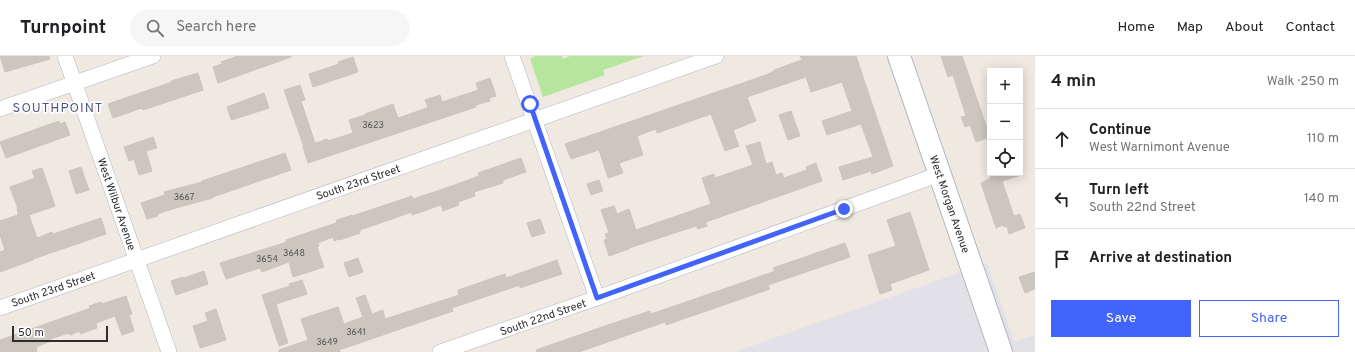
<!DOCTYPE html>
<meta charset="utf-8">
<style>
:root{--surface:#fff;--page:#f6f6f6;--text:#202124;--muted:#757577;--line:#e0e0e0;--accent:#4264fb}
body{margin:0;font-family:Overpass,sans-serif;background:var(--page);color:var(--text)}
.controls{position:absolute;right:12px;top:12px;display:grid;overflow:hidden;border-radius:0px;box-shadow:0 2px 10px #0003}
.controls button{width:36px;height:36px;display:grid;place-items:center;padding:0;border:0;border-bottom:1px solid var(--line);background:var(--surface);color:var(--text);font:20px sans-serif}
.scale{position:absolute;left:12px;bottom:10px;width:96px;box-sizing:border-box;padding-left:4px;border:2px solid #2e2e2e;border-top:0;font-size:11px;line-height:14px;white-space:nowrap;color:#2e2e2e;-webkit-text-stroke:3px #fff;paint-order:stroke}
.stop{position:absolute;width:12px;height:12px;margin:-9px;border:3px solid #4264fb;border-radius:50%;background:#fff}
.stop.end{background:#4264fb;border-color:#fff;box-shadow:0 1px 4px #0008}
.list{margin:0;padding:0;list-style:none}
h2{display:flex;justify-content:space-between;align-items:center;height:52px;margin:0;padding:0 16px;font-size:17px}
h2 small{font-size:13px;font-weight:400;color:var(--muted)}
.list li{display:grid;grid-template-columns:26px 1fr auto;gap:12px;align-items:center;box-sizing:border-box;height:60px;padding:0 16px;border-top:1px solid var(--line)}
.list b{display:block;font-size:15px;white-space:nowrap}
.list p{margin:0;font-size:13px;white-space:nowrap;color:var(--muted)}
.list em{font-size:13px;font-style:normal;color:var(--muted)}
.actions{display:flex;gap:8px;padding:12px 16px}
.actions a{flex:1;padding:9px 0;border:1px solid var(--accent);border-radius:0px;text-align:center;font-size:14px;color:var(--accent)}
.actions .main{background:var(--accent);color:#fff}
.icon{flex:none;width:22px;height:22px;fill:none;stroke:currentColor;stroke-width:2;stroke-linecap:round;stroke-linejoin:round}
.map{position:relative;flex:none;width:1035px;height:296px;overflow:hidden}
header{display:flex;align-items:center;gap:24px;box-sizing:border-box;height:56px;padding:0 20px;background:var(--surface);border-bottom:1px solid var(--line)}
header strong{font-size:19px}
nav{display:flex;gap:22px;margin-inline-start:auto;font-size:14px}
.search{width:280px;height:36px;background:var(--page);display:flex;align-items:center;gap:10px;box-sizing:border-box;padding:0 14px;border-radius:22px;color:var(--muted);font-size:15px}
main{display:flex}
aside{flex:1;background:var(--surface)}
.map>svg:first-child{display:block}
.industrial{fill:#e3e1e8}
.green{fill:#b6e59e}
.building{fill:#cbc7bf;stroke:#cbc5ba}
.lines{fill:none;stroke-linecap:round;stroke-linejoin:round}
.street-casing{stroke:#b4b7c1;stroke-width:16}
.secondary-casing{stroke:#b4b7c1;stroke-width:24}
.street{stroke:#fff;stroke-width:15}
.secondary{stroke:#fff;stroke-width:22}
.route{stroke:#4264fb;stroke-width:5}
.labels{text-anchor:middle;stroke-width:3.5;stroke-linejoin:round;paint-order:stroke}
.number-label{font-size:9px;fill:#555452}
.street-label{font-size:11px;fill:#2e2e2e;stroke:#fff}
.quarter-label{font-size:13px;letter-spacing:1px;fill:#4d5680;stroke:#fff}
</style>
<header>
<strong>Turnpoint</strong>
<div class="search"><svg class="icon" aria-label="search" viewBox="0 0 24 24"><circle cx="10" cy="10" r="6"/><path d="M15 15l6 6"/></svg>Search here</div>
<nav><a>Home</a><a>Map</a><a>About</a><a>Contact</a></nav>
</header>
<main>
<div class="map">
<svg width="1035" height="296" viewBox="0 0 1035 296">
<rect width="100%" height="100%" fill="#efe9e1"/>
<path class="industrial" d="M987,207L1014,285L1035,279V296H734Z"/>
<path class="green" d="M535,0H562L563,3L570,0H644L603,14L605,19L543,41L530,3Z"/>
<g class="building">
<path d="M0,0H49L50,3L5,16Z"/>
<path d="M238,0H291V1L218,27L213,11L222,8L221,6Z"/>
<path d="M800,0H856L893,110L872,118L871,115L843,124L839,111L873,101L861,68L827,79L822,65L852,55L842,26L811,36L806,21L747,41L756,65L733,74L739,90L725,95L711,58L657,77L656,73L637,80L643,99L619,107L623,117L608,122L599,94L571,103L565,88L766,19L774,15V14L802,4Z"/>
<path d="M941,0H962L990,81L976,86L970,69L965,71L961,61L966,60L953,19L948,21Z"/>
<path d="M353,1L358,16L313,31L309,18L339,8L338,6Z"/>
<path d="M198,17L203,34L143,54L142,52L113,62L108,48L172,26L171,25Z"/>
<path d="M490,22L496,40L489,42L490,45L476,49V51L308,107L303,91H304L284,34L300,29L305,44L301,45L315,87L319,86L327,83L328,85L353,77L349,64L365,59V58L393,48L398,62L427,52L428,51L425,44L440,39L442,46L478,34L476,27Z"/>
<path d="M264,37L269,52L232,64L231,63L227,51Z"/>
<path d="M791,55L800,80L788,84L779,59Z"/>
<path d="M59,65L60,68L65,66L70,79L6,102L0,86Z"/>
<path d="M153,81L157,92L146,95L152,115L139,119L134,103L129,105L124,91Z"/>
<path d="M760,86L766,108L772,106L776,119L782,117L784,122L807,114L806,111L816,107L822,125L706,166L707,170L698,173L696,170L629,192V193L609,200L604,184L607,183L605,178L609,177L601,154L614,150L617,158L629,153L636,174L711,148L702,122L714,118L715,122L753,109L746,90Z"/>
<path d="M285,97L291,114L213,141V142L179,151L157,158L158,160L147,163L141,147L165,139L164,136L202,126V125L220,119Z"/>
<path d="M521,102L526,116L503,124V127L474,136L475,140L458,146L459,149L443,155L441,149L412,159V156L360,174V177L340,184L339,183L334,185L333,181L318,187L319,190L317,191L324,211L293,221L289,206L262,216L260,212L226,223L220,207L287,186L286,184L336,167L337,164L352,159V160L412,140L413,143L452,130L479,120L478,117Z"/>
<path d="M81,111L89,134L76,138L69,115Z"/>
<path d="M42,112L55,150L29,159L37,182L52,176L53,178L101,162L106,178L33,203V204L0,216V196L5,194L0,179V165L18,159L17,150L10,131L35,122L32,115Z"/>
<path d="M989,117H1021V119L1002,125L1014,160L1020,158L1025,172L1009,178L1007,170L1004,171L1003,169L996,172L981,127L991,122Z"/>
<path d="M599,124L603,135L591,139L587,128Z"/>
<path d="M910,156L929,214L890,228L892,234L880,238L868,199L896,190L887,164Z"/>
<path d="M540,163L545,177L532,181L527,167Z"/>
<path d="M845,187L850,201L768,229L770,233L666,269L665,266L579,296H537L536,294L602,271L650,255L651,258L747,225L775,215L773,212Z"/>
<path d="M358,202L363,216L349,221L344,207Z"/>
<path d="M557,204L562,218L520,232V229L452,252L453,255L339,294L340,296H279V294L308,284L301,263L338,251L344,268L363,261L356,242L365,239L372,258L383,254L385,263L459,239L458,234L505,218L506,222Z"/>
<path d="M204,215L208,228L176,239L171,225L183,221L184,222Z"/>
<path d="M1035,216V233L1025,237L1019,221Z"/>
<path d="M302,224L307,238L276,248L288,287L279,290L262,239L290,230L289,228Z"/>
<path d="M126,240L132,258L129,259L134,275L122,279L115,260L96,267L97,272L80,278V275L70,279L69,277L50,283L51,285L36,291L37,296H0V284L88,253L90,252L89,250L101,246L102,248Z"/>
<path d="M216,253L226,284L200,292L193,270L208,265L205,257Z"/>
</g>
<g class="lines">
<g class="street-casing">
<g id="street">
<path d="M65,0L169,296"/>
<path d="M512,0L597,242"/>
<path d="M0,53L153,0"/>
<path d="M0,252L716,0"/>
<path d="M440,296L597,242L940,118"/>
</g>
</g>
<g class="secondary-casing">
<path id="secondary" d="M899,0L1001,296"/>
</g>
<use href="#street" class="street"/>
<use href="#secondary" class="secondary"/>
</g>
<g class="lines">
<path class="route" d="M530,48L597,242L844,153"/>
</g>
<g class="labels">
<g class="number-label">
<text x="373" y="72">3623</text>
<text x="184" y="144">3667</text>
<text x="294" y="200">3648</text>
<text x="267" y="206">3654</text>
<text x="356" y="279">3641</text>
<text x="327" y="289">3649</text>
</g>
<g class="street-label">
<text transform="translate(358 126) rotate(-19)" y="4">South 23rd Street</text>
<text transform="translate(117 148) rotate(71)" y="4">West Wilbur Avenue</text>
<text transform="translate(950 148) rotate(71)" y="4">West Morgan Avenue</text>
<text transform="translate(53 233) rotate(-19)" y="4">South 23rd Street</text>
<text transform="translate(543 261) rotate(-19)" y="4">South 22nd Street</text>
</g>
<g class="quarter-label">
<text x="58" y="56">SOUTHPOINT</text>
</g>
</g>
</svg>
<div class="controls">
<button>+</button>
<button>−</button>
<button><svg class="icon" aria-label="locate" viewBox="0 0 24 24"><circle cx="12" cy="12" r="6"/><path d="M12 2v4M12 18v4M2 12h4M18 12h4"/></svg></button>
</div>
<div class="scale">50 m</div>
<div class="stop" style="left:530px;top:48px"></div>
<div class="stop end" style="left:844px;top:153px"></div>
</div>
<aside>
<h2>4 min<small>Walk · 250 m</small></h2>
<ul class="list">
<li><svg class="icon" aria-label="ahead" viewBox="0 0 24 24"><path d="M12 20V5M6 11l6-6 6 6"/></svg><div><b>Continue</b><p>West Warnimont Avenue</p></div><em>110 m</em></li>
<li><svg class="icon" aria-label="left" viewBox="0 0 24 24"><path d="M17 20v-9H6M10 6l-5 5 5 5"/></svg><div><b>Turn left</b><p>South 22nd Street</p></div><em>140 m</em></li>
<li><svg class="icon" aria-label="arrive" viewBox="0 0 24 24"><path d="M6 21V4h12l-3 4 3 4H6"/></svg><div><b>Arrive at destination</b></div></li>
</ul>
<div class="actions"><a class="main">Save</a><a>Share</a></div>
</aside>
</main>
